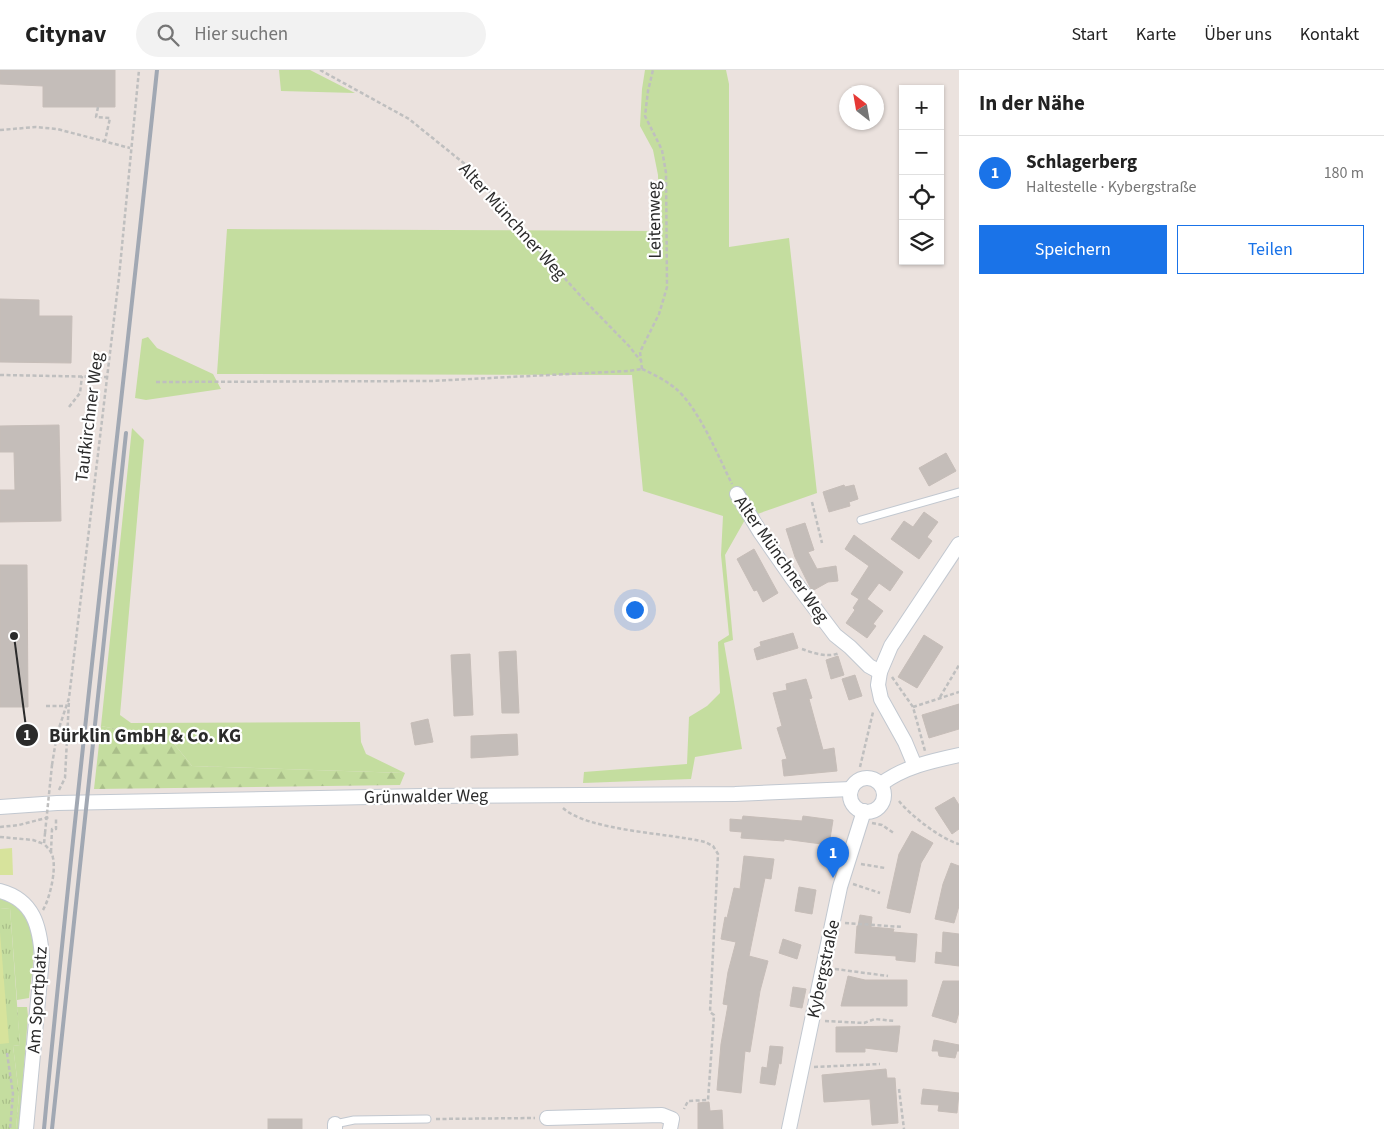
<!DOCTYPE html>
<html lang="de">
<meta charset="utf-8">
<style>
:root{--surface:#fff;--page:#f2f2f2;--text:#222;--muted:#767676;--line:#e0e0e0;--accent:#1a73e8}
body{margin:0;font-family:"Source Sans 3",sans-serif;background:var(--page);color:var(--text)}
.controls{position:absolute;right:15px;top:15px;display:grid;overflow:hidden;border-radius:0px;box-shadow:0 1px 4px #0004}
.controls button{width:45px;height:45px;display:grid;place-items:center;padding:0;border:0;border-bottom:1px solid var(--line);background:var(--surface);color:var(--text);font:25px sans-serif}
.compass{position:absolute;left:839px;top:15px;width:45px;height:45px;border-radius:50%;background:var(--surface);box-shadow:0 1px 4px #0004;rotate:329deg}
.you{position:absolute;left:634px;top:539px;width:18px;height:18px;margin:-12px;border:4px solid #fff;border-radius:50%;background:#1a73e8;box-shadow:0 0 0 8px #1a73e833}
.badge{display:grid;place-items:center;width:32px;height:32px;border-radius:50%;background:var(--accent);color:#fff;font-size:16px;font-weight:700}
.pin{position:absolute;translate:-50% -41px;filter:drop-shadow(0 1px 2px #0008)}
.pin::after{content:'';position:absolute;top:26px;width:18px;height:15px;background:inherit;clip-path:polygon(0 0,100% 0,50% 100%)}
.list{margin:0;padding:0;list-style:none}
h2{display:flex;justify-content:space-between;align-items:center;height:65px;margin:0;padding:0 20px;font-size:21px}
h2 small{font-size:16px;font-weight:400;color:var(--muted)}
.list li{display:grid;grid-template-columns:32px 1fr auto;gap:15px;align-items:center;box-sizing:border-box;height:75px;padding:0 20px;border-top:1px solid var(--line)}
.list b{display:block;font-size:19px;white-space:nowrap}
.list p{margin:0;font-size:16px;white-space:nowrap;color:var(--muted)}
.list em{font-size:16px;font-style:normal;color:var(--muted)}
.actions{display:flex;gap:10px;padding:15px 20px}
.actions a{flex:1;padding:11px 0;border:1px solid var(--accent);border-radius:0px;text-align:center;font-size:18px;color:var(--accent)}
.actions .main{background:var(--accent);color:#fff}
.icon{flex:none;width:28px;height:28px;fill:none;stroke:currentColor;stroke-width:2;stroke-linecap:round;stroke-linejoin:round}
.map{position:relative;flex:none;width:959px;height:1059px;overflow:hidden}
header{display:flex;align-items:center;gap:30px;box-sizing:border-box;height:70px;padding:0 25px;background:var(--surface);border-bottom:1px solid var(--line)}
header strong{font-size:24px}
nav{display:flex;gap:28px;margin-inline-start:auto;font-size:18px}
.search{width:350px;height:45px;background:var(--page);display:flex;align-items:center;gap:12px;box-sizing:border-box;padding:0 18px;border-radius:28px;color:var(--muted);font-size:19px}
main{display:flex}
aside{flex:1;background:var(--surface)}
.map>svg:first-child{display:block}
.grass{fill:#c4dd9f}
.forest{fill:url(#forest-firs)}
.park{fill:url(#park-tufts)}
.pitch{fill:#d7e39c}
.building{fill:#c4bdb9;stroke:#c6bdb8}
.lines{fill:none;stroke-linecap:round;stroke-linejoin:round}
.service-casing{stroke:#c2c8d0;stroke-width:9}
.minor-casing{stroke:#c2c8d0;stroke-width:16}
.path{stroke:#bfbfbf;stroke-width:2.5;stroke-dasharray:4 2.5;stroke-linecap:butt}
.service{stroke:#fff;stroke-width:7}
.minor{stroke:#fff;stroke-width:14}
.rail{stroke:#a1a8b3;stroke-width:4}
.path-bridge{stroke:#bfbfbf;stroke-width:2.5;stroke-dasharray:4 2.5;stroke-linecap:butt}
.labels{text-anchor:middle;stroke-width:4.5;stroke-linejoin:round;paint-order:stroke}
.street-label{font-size:18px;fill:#2b2b2b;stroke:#fff}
.leader{fill:none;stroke:#2b2b2b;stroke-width:2}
.callout-dot{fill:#2b2b2b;stroke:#fff;stroke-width:2}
.mark-label{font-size:15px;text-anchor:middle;font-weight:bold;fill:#fff}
.callout-label{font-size:19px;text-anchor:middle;font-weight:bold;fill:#2b2b2b;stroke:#fff;stroke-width:4.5;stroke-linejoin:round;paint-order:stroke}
</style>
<header>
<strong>Citynav</strong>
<div class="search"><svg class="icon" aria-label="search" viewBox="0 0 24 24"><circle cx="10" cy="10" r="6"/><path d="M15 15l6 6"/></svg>Hier suchen</div>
<nav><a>Start</a><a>Karte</a><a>Über uns</a><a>Kontakt</a></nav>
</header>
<main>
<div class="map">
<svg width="959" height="1059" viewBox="0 0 959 1059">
<defs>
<pattern id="forest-firs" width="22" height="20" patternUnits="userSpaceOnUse" patternTransform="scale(1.25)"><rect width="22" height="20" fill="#c4dd9f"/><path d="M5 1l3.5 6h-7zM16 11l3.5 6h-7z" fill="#a9be89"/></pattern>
<pattern id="park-tufts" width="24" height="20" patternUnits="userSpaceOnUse" patternTransform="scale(1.25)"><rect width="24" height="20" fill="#c4dd9f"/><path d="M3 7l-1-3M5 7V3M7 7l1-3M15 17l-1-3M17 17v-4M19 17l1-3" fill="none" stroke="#a9be89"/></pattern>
</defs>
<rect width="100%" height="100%" fill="#ebe2de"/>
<g class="grass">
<path d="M279,0H310L355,23L281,21Z"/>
<path d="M645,0H726L729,14V177L789,168L817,423L746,448L725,485L733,570L724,573L742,679L695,687L691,709L583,713L584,702L687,694L689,647L707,636L720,623L718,572L729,565L721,485L723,446L643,421L632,305L217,304L227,159L659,161L658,105L653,80L640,56L642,19Z"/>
<path d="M148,267L157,278L213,304L221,319L146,330L135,328L142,269Z"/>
<path d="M132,358L144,370L120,645L131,653L360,652L361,672L366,684L405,703L192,696L171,670L101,656Z"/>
<path d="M0,826C6,829 16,833 21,837C41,858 32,903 29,928L17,930L10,838L0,839Z"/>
<path d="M17,937H27L28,946L19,1059H16L19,1024L13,976L20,975Z"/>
</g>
<path class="forest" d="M101,656L171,670L192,696L405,703L400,715L94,719Z"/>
<path class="park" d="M10,838L20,975L13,976L19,1024L16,1059H0V839Z"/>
<g class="pitch">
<path d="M12,778L13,805H0V779Z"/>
<path d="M0,862L9,973L0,974Z"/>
</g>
<g class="building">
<path d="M0,0H115V37H43V16L0,14Z"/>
<path d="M0,229L39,230V246H72L71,293L0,292Z"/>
<path d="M59,355L61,451L0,452V420H15L14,382H0V356Z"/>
<path d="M946,383L956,401L929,416L919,398Z"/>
<path d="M844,415L845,417L854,415L858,429L849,432L850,436L829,442L823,422Z"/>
<path d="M924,442L938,452L927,467L932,471L919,489L891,469L904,451L913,457Z"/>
<path d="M805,453L814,480L808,482L817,499L836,496L838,511L828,512L812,521L795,487L786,459Z"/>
<path d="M854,465L903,502L890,521L879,513L867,529L883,541L873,554L876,556L867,568L846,553L855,540L853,538L859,529L851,524L869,496L845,479Z"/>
<path d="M754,479L778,523L763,532L757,520L754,521L737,489Z"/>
<path d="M0,495H27L28,637H0Z"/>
<path d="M793,563L798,578L757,590L754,579L761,576L760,572Z"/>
<path d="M924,565L943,577L917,618L898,607Z"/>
<path d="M516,581L519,643H502L499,582Z"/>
<path d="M470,584L473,645L454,646L451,585Z"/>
<path d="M838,586L844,605L831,609L826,590Z"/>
<path d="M855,605L862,626L849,630L842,609Z"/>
<path d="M806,609L812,628L809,629L823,680L834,678L837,701L784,706L782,690L787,689L777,658L782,656L773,623L787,620L786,614Z"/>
<path d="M959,634V659L929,668L922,645Z"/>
<path d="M428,649L433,672L415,675L411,653Z"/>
<path d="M517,664L518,685L471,688V666Z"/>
<path d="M954,727L959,735V759L952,764L935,738Z"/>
<path d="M743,746L802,751L803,746L833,750L829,775L784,769V771L741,768L742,762L730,761V749L742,750Z"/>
<path d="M912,761L933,773L921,793L910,843L887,838L899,784Z"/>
<path d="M744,786L774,789L771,809L765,808L749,886L768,891L760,921L750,982L745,981L741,1023L717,1020L721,974L728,935L723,934L728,902L736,872L721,869L725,847L727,848L734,818L740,819Z"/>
<path d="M951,793L959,796V836L954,853L935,849L943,814Z"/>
<path d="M799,817L816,820L812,844L795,841Z"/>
<path d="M860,845L872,847L871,857L894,859L893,862L917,864L915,892L896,890V886L855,883L857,856H858Z"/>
<path d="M943,862L959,864V896L935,893L936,882L942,883Z"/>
<path d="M783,869L801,875L797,889L779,883Z"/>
<path d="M848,906L865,910H907V936H841Z"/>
<path d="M943,911H959V942L956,953L932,946Z"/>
<path d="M793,917L806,919L802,938L790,936Z"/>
<path d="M900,956L897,982L865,978V982H836V957Z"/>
<path d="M934,970L959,975V981H957L955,988L939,986L938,981H932Z"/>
<path d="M770,976L783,977L781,994L779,993L775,1015L760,1013L762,997L767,998Z"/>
<path d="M886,999L887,1008H895L898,1053L872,1055L870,1029L824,1032L822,1005Z"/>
<path d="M923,1019L959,1023L957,1043L938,1041L939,1035L921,1034Z"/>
<path d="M709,1032L710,1041L722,1040L723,1059H698V1033Z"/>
<rect x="268" y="1049" width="34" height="10"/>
</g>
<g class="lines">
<g class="service-casing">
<g id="service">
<path d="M861,450L959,422"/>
<path d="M335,1054L354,1050L427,1049"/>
</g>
</g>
<g class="minor-casing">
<g id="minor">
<path d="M737,424L760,462L792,508L835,565L850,577L869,596L880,602"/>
<path d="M915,696L905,672L881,629L878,615L880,602L891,576L959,474"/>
<circle cx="867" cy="725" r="17"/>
<path d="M881,714C904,697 931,691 959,685"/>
<path d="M0,737L57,733L423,726L735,724L851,719"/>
<path d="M0,821C34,830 40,857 42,888L26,1059"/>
<path d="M547,1048L662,1045L672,1049L670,1059"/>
<path d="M335,1059V1054"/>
<path d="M789,1059L840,817L864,741"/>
</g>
</g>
<g class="path">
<path d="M320,0L409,49L471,99L531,171L587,233L629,276L640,290"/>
<path d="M98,37L96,47L110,48L105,71"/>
<path d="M0,60L36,57L57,59L130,78"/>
<path d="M642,299L640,282L659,244L667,217L666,103L662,80L645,46L648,21L653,0"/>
<path d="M642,299C653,304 665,310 675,318C699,338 718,386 732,414"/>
<path d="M0,305L106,307"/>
<path d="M156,312L431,311L628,301L642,299"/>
<path d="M69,337L80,323L82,306"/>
<path d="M812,432L822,473"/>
<path d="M802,579C813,583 828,588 839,583"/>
<path d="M892,607L913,637L925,681"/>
<path d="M940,627L959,595"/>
<path d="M46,636H65"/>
<path d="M913,637L959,622"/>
<path d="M52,695L57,664L69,628L119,207L139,0"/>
<path d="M860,697L873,642"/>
<path d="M59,720L65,708L69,630"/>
<path d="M899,731C910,745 942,770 959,774"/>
<path d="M563,738C588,761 669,763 705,772L713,776L718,784L710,942L714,945L708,1030L688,1031L684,1039"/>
<path d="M872,753L882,755L895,764"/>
<path d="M0,757L19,755L50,747"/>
<path d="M0,767L33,770L44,774"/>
<path d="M51,782L52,759H56V748"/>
<path d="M861,794L885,798"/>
<path d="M853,814L880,823"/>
<path d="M43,840C50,828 56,801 53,788C52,782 48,778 44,774L45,763"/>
<path d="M845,853L903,857"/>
<path d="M835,899L888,906"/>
<path d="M825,951L864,953L875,949L895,951"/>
<path d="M7,983L13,1024L10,1059"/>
<path d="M814,997L880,994"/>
<path d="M899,1019L904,1059"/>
<path d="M436,1049L535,1048"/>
</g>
<use href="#service" class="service"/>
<use href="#minor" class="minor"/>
<g class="rail">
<path d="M44,1059C77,705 120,353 157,0"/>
<path d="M52,1059L126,363"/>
</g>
<path class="path-bridge" d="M45,763L52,695"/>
</g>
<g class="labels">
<g class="street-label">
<text transform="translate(654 150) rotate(-91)" y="6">Leitenweg</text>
<text transform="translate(513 151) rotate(48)" y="6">Alter Münchner Weg</text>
<text transform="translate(89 347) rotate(-83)" y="6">Taufkirchner Weg</text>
<text transform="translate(782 489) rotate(55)" y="6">Alter Münchner Weg</text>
<text transform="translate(426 726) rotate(-1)" y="6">Grünwalder Weg</text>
<text transform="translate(823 899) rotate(-78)" y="6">Kybergstraße</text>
<text transform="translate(37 930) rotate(-86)" y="6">Am Sportplatz</text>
</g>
</g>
<path class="leader" d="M14 566L27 665"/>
<g class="callout-dot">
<circle cx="14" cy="566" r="5"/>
<circle cx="27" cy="665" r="12"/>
</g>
<g class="mark-label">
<text x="27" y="670">1</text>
</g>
<g class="callout-label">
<text x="145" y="672">Bürklin GmbH &amp; Co. KG</text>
</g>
</svg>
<div class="controls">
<button>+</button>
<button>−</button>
<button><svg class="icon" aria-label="locate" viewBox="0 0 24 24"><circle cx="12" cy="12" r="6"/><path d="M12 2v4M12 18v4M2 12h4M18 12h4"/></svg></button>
<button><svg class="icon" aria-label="layers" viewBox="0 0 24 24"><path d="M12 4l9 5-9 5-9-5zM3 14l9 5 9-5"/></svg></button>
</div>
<svg class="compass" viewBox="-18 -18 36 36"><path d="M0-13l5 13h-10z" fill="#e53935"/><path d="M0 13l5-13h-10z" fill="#767676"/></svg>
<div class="you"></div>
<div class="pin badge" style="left:833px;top:808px">1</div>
</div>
<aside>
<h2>In der Nähe<small></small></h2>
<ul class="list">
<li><span class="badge">1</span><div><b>Schlagerberg</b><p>Haltestelle · Kybergstraße</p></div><em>180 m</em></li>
</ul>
<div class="actions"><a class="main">Speichern</a><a>Teilen</a></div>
</aside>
</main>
